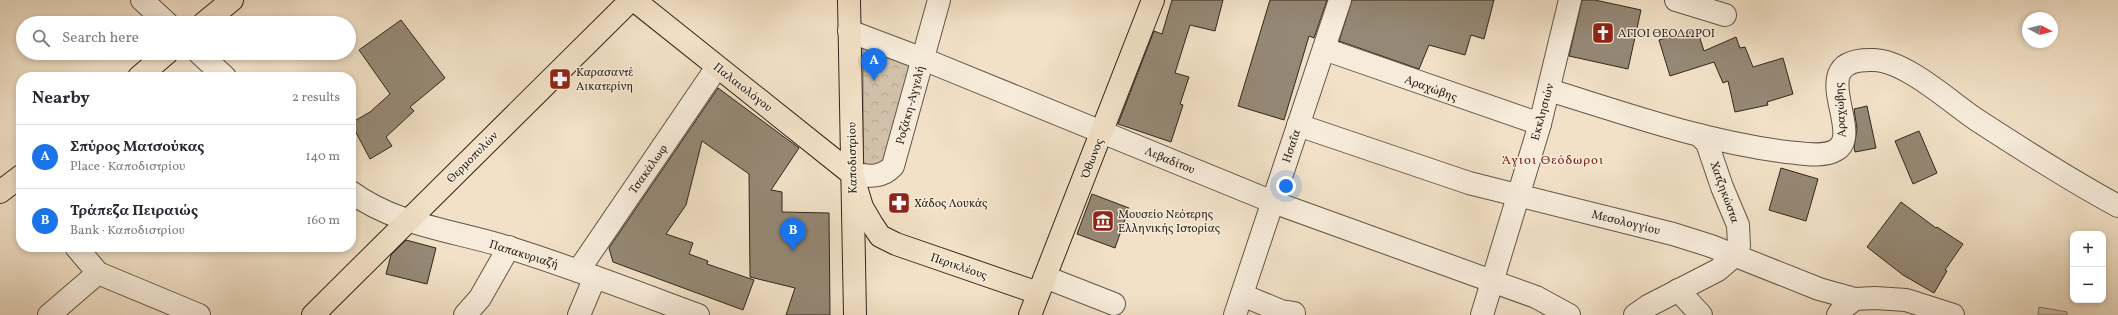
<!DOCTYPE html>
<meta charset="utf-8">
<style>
:root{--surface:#fff;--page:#f7f7f7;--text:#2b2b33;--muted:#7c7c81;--line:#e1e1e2;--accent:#1a73e8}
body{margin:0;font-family:Vollkorn,serif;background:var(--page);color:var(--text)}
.controls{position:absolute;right:12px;bottom:12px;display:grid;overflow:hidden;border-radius:8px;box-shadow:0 2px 6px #0003}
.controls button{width:36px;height:36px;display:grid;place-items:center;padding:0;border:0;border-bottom:1px solid var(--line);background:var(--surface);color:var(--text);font:20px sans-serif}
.compass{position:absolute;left:2022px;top:12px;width:36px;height:36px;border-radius:50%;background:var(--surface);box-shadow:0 2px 6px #0003;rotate:97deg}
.you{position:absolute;left:1286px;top:186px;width:14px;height:14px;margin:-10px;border:3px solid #fff;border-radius:50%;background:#1a73e8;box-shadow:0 0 0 6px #1a73e833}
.badge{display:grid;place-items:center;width:26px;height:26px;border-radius:50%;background:var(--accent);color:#fff;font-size:13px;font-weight:700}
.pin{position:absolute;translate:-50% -33px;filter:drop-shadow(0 1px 2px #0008)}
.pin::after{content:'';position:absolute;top:21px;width:14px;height:12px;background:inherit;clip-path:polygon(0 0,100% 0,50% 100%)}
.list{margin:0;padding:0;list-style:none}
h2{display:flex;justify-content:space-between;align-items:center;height:52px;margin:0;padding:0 16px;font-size:17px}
h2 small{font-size:13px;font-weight:400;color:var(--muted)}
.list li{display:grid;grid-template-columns:26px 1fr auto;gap:12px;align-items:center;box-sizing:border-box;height:64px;padding:0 16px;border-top:1px solid var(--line)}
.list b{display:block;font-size:15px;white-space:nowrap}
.list p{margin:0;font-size:13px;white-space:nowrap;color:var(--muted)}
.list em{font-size:13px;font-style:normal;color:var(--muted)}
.icon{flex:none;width:22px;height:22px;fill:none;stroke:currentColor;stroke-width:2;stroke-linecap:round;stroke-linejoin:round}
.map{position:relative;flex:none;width:2118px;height:315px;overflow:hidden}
.search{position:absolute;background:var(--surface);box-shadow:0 2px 6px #0003;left:16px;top:16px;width:340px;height:44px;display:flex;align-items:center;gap:10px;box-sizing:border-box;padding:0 14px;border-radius:22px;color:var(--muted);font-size:15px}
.panel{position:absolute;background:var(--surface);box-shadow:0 2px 6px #0003;left:16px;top:72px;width:340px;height:180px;border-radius:16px}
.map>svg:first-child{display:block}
.green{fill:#d1c1aa;stroke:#817464}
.park{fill:url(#park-crowns);stroke:#817464}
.building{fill:#958875;stroke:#31271d}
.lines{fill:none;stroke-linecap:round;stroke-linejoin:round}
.minor-casing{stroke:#615648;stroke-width:24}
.major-casing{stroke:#31271d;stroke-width:24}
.minor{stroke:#f7ecdb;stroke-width:22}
.major{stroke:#f2e1c7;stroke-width:22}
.labels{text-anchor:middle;stroke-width:3;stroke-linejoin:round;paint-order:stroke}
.poi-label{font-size:12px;fill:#31271d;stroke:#f7ecdb;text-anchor:start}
.street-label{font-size:12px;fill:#31271d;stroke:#f7ecdb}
.neighbourhood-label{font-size:13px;letter-spacing:1px;fill:#7a1f14;stroke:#f7ecdb}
</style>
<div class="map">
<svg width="2118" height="315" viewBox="0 0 2118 315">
<defs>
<pattern id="park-crowns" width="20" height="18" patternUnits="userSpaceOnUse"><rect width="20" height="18" fill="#d1c1aa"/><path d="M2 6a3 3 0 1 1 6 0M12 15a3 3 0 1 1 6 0" fill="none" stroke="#b4a692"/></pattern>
</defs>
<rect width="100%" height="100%" fill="#f2e1c7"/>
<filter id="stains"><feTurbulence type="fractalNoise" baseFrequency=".005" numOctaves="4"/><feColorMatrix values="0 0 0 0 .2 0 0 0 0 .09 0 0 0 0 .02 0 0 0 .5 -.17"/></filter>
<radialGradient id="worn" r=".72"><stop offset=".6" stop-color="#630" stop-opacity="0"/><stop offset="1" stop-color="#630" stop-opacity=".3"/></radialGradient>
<path class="green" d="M2039,307L2067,312V315H2038Z"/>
<path class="park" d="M863,48L914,66L892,159L875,170L863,162Z"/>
<g class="building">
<path d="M1172,0H1223L1215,31L1190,25L1175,73L1189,77L1180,104L1183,105L1171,142L1118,124L1154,31L1162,34Z"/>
<path d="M1270,0H1327L1314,38L1309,36L1284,120L1238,106Z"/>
<path d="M1352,0H1494L1484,39L1471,35L1465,55L1429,45L1419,69L1339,41Z"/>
<path d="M1582,0H1595L1641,10L1628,69L1569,56Z"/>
<path d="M401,20L445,78L410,107L414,111L386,137L392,146L370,159L351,123L370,112L390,94L359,50Z"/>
<path d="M1697,29L1704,51L1736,37L1740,48L1745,47L1753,67L1783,58L1793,94L1767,102L1768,105L1735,112L1728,81L1723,83L1714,62L1670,76L1659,40Z"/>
<path d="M718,88L799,148L771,190L782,192V212L829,213L830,315H786L795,288L750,277L749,174L702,141L686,205L666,234L693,243L689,254L708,261L707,264L754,280L743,310L613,262L609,248Z"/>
<path d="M1867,106L1876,148L1855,152L1854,147L1857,129L1854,109Z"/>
<path d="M1919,131L1937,173L1913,184L1895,141Z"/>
<path d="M1781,168L1818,179L1806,221L1769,210Z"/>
<path d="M1092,194L1129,208L1115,248L1077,234Z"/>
<path d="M1901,202L1936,228L1937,227L1963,244L1945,270L1947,271L1934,293L1903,275L1867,247Z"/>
<path d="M406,240L436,248L427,284L386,274L391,255Z"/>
</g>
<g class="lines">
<g class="minor-casing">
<g id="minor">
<path d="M142,0L167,23"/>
<path d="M1676,0L1725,15"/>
<path d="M849,31L923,59L1273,202L1536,297L1569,315"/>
<path d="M1324,49L1540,124"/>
<path d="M199,53L225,77"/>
<path d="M1549,90C1627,114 1705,142 1787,152C1801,153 1823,158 1836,150C1866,132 1800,57 1874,60C1906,61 1950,102 1977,120C2023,150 2070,180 2118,206"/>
<path d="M1298,125L1469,183L1673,234L1711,246L1819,289L1855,299L1875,298L1906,300L1953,315"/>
<path d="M852,174C868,176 881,179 893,166L939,0"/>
<path d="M351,192C397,226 457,231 510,248C574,268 636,292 698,315"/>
<path d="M76,247L98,273L199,315"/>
<path d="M578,271L717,67"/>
<path d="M1045,277L1114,304"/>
<path d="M1678,290L1701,315"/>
<path d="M1242,295L1281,311L1294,313"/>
<path d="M49,315L98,273"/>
<path d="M465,315L480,298L509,247"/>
<path d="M579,315L595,277"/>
<path d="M1235,315L1340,0"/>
<path d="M1482,315L1540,124L1570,0"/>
<path d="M1635,315L1648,306L1718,270L1732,258L1739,246L1738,225L1722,187L1707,143L1699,135"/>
<path d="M1838,315L1842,309L1855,299"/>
</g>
</g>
<g class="major-casing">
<g id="major">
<path d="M634,0L852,174L862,207L872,224L880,236L896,244L1038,293"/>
<path d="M849,0L855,315"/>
<path d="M204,23L232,0"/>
<path d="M139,77L167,53"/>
<path d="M0,192L21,176"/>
<path d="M313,315L631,0"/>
<path d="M1030,315L1153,0"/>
</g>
</g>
<use href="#minor" class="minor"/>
<use href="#major" class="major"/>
</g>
<defs>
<g id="church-square" transform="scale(1.15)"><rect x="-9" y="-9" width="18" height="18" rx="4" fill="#8f2418" stroke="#f7ecdb"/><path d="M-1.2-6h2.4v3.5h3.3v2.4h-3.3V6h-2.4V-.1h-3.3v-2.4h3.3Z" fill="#fff"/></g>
<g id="pharmacy-square" transform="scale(1.15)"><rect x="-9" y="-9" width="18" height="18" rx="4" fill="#8f2418" stroke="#f7ecdb"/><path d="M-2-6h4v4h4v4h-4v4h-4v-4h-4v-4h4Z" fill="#fff"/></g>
<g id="museum-square" transform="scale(1.15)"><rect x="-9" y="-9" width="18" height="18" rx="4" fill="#8f2418" stroke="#f7ecdb"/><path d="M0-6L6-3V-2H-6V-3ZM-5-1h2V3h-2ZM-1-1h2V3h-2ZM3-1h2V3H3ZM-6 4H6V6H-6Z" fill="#fff"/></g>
</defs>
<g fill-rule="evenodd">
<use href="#church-square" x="1603" y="33"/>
<use href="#pharmacy-square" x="560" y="79"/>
<use href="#pharmacy-square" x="899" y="203"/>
<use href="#museum-square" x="1103" y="221"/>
</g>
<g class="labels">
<g class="poi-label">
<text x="1618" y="37">ΑΓΙΟΙ ΘΕΟΔΩΡΟΙ</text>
<text x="576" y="76">Καρασαντέ<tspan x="576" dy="14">Αικατερίνη</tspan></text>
<text x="914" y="207">Χάδος Λουκάς</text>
<text x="1118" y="218">Μουσείο Νεότερης<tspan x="1118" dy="14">Ελληνικής Ιστορίας</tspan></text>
</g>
<g class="street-label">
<text transform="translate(743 87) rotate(38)" y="4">Παλαιολόγου</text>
<text transform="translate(1431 88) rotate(20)" y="4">Αραχώβης</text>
<text transform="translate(910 105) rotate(-75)" y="4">Ροζάκη-Αγγελή</text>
<text transform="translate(1840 110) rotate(-93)" y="4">Αραχώβης</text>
<text transform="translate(1542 112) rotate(-75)" y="4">Εκκλησιών</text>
<text transform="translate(1291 146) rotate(-72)" y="4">Ησαΐα</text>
<text transform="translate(472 157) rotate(-45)" y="4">Θερμοπυλών</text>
<text transform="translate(852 158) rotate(-91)" y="4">Καποδιστρίου</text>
<text transform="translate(1092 158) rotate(-69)" y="4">Όθωνος</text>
<text transform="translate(1170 160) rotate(22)" y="4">Λεβαδίτου</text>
<text transform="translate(648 169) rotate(-55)" y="4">Τσακάλωφ</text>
<text transform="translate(1725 192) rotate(70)" y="4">Χατζηκώστα</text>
<text transform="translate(1626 222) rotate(14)" y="4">Μεσολογγίου</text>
<text transform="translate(524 254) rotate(17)" y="4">Παπακυριαζή</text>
<text transform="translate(959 266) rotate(19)" y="4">Περικλέους</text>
</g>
<g class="neighbourhood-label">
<text x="1553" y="164">Άγιοι Θεόδωροι</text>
</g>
</g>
<rect width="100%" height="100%" filter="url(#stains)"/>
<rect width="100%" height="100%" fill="url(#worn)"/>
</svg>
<div class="controls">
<button>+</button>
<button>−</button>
</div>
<svg class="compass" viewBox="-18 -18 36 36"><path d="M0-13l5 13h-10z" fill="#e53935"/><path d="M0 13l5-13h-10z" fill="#7c7c81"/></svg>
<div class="you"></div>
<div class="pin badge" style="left:874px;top:81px">A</div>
<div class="pin badge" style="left:793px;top:251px">B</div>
<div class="search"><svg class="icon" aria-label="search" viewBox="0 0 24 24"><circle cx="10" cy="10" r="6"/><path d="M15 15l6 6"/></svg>Search here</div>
<section class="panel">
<h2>Nearby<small>2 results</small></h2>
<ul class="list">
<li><span class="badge">A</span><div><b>Σπύρος Ματσούκας</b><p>Place · Καποδιστρίου</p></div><em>140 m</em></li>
<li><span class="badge">B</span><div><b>Τράπεζα Πειραιώς</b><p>Bank · Καποδιστρίου</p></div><em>160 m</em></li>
</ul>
</section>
</div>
